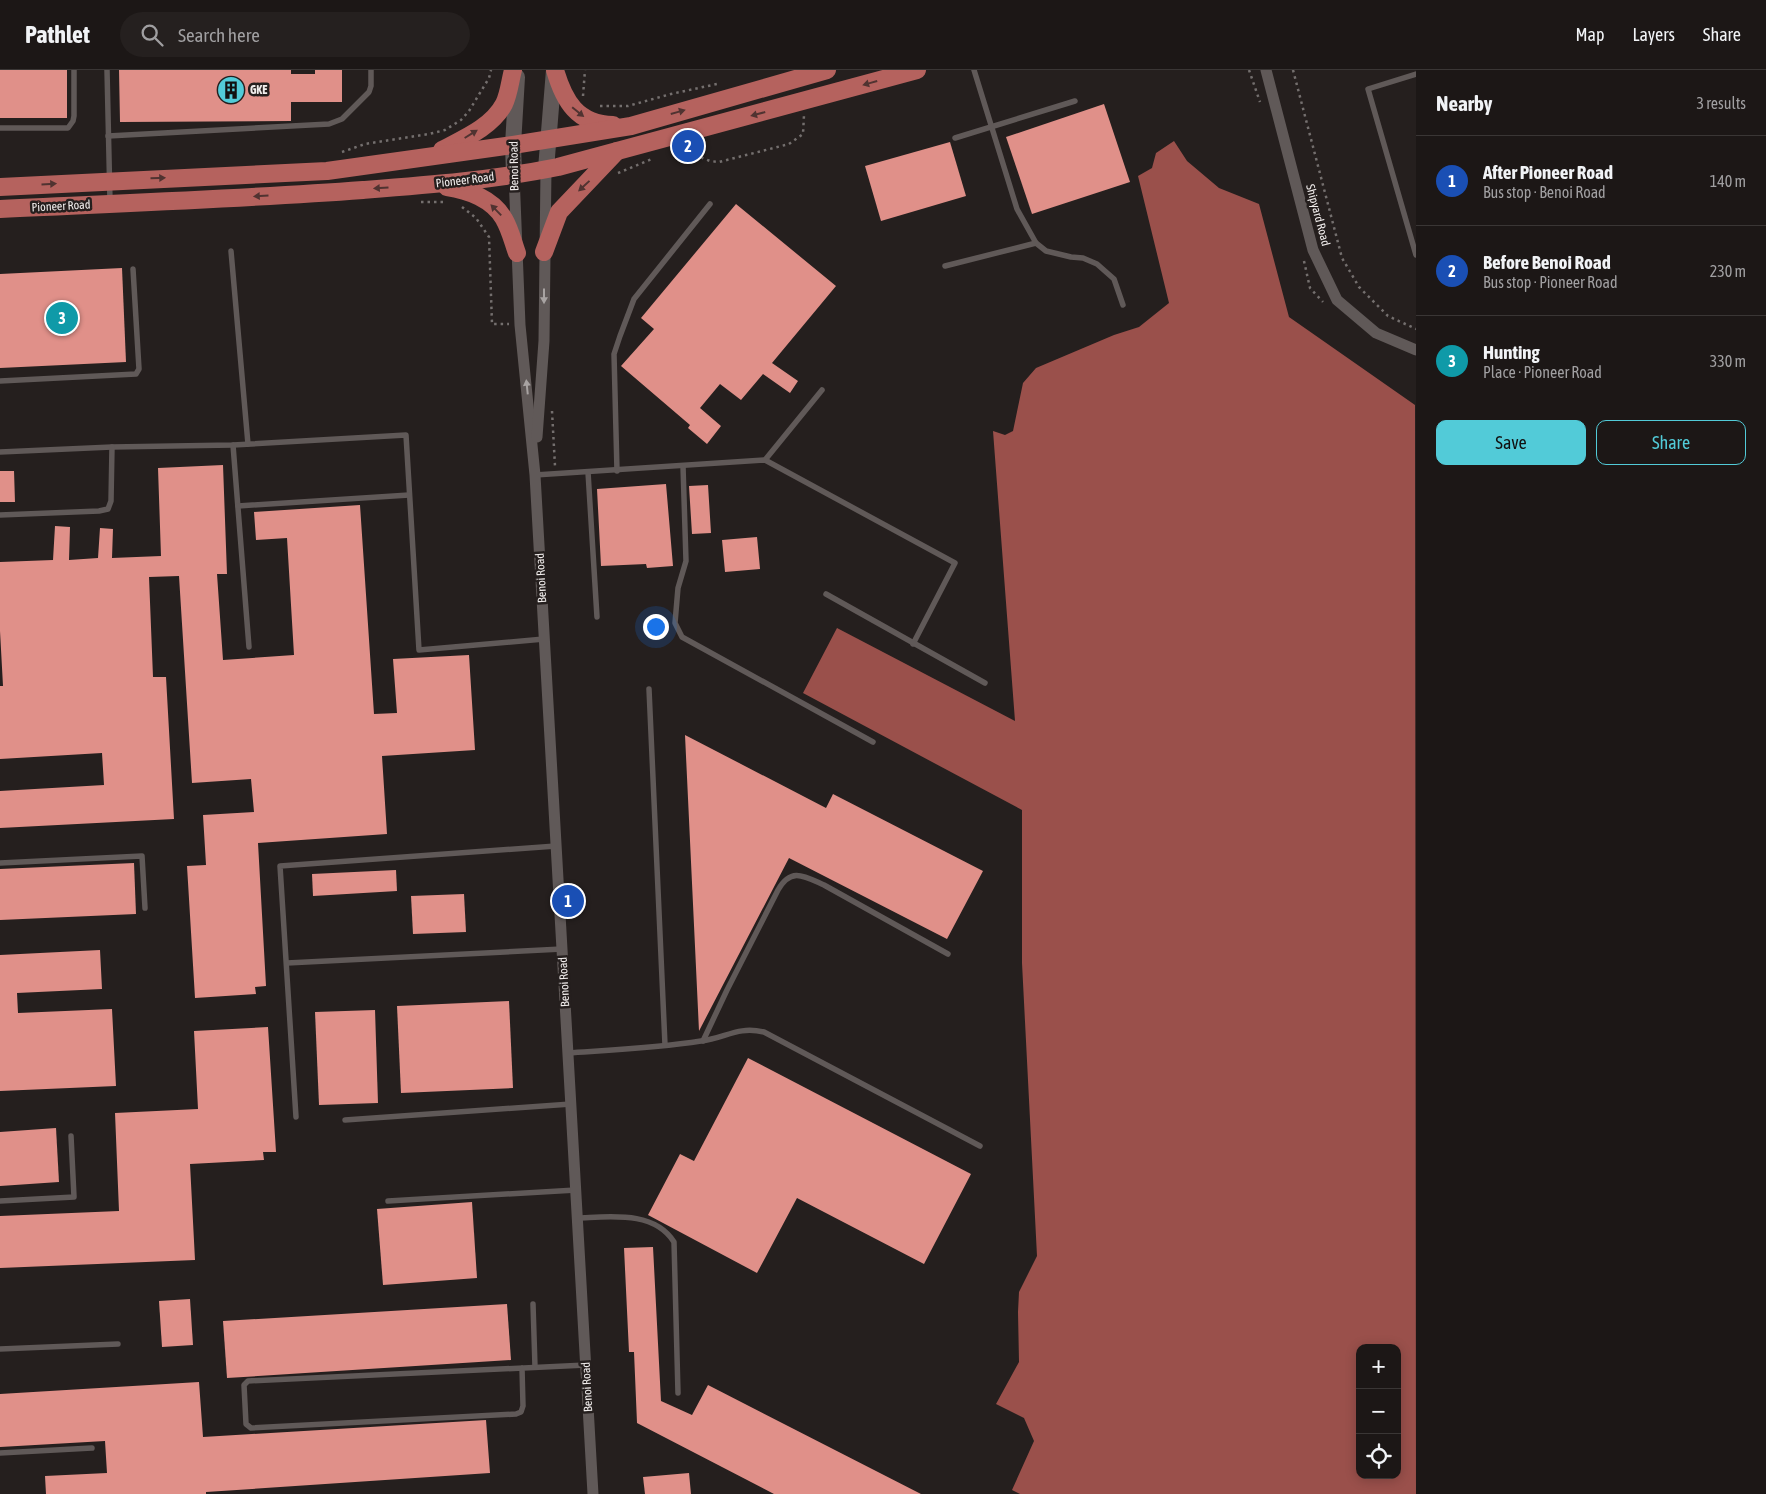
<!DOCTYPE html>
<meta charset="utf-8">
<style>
:root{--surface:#1c1716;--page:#25201f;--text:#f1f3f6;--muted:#a09fa1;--line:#3a3635;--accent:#52cbd8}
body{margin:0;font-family:"Asap Condensed",sans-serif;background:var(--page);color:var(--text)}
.controls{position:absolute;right:15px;bottom:15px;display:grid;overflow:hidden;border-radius:10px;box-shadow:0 2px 12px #0003}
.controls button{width:45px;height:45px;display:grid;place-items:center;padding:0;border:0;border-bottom:1px solid var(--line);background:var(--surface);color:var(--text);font:25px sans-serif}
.you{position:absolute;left:655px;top:556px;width:18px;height:18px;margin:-12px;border:4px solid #fff;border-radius:50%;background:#1a73e8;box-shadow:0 0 0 8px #1a73e833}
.badge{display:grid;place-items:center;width:32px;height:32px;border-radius:50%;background:var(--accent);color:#fff;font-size:16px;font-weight:700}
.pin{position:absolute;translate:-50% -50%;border:2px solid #fff;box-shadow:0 1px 5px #0006}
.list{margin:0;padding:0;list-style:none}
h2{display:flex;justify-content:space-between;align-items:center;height:65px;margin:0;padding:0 20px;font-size:21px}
h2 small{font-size:16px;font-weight:400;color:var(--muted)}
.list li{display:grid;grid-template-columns:32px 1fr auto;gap:15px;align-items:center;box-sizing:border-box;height:90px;padding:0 20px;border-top:1px solid var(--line)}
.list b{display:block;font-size:19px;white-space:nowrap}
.list p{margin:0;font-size:16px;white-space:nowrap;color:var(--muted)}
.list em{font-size:16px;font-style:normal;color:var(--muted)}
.actions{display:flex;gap:10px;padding:15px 20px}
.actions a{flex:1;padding:11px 0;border:1px solid var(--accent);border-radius:10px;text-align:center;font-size:18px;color:var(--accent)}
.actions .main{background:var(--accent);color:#111}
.icon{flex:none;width:28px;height:28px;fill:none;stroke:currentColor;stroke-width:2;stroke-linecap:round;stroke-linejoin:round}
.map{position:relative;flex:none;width:1416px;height:1424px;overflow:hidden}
header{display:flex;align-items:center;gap:30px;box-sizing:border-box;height:70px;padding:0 25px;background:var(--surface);border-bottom:1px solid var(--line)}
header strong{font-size:24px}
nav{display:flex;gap:28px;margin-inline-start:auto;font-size:18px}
.search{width:350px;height:45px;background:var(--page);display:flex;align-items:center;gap:12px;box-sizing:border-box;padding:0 18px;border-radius:28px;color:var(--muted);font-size:19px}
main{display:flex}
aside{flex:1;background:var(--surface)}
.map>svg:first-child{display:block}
.water{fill:#9a504b;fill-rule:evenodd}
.building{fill:#e09089}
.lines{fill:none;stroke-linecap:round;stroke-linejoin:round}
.path{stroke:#746f6e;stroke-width:2.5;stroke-dasharray:2.5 4;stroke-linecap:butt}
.lane{stroke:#605958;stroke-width:5.5}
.street{stroke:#605958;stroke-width:11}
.secondary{stroke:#605958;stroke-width:16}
.primary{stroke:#b5625e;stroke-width:18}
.oneway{fill:#503331}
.oneway2{fill:#a8a3a2}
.labels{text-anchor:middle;stroke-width:5;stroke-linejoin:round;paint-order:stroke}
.poi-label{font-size:12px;font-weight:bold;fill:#f1edec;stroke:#251f1e;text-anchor:start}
.street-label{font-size:12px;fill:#f1edec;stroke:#251f1e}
</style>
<header>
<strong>Pathlet</strong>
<div class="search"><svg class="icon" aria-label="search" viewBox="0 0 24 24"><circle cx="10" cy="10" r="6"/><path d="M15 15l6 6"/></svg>Search here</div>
<nav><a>Map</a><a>Layers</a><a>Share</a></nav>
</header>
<main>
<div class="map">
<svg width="1416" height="1424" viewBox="0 0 1416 1424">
<rect width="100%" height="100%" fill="#251f1e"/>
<path class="water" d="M1174,71L1187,91L1219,118L1259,134L1289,247L1415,335L1416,1424H1020L1012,1420L1034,1371L1024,1348L996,1334L1019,1292L1018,1242L1019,1222L1037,1186L1022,893V740L803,623L837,558L1015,651L993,361L1005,365L1013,361L1023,313L1036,298L1114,265L1139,257L1169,233L1138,106L1152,98L1156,83ZM1360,1278H1397V1405H1360Z"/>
<g class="building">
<rect x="0" y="0" width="67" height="48"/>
<path d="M119,0H291V4H315V0H342V32H291V51L120,52Z"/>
<path d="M1104,34L1130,112L1032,144L1006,67Z"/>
<path d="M950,72L966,126L881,151L865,96Z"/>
<path d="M736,134L836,216L772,293L798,311L790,323L763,304L741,330L720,314L700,338L721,356L707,374L688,358L690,355L621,296L654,259L641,248Z"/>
<path d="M122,198L126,292L0,298V204Z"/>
<path d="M223,395L227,504H217L223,590L294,585L287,468L256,470L254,442L360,435L374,644L397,643L393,589L469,585L475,680L382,686L387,764L258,773L266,916L255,917L256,924L195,928L187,796L206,795L203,745L254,742L251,709L192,713L179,506L149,507L153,607H166L174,749L0,758V721L104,715L102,683L0,689V616H3L0,561V492L53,490L55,456L70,457L69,490L98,488L100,458L113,459L112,488L161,486L158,398Z"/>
<path d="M0,401H14L15,432H0Z"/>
<path d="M666,414L673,496L647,498L646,494L601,496L597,419Z"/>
<path d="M708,415L711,463L692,464L689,416Z"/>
<path d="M757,467L760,499L725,502L722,470Z"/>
<path d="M685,665L826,738L833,724L983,801L947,869L789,788L699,961Z"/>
<path d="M134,793L136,844L0,850V799Z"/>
<path d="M396,800L397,821L313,826L312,804Z"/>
<path d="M464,824L466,862L413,864L411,826Z"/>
<path d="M100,880L102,919L17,923L18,943L112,939L116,1016L0,1021V885Z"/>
<path d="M509,931L513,1018L401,1023L397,936Z"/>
<path d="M375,940L378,1033L319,1035L315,942Z"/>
<path d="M268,957L276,1082H263L264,1090L190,1094L195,1190L0,1198V1146L119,1141L115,1043L198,1039L194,961Z"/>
<path d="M748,988L971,1104L924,1194L797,1128L757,1203L648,1145L680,1084L694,1091Z"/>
<path d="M56,1058L59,1112L0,1116V1062Z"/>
<path d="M472,1132L477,1208L383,1215L377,1139Z"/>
<path d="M653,1177L661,1331L692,1345L708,1315L921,1424H774L637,1353L634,1282H629L624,1178Z"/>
<path d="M190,1229L193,1275L162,1277L159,1231Z"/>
<path d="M507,1234L511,1290L227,1308L223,1251Z"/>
<path d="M199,1312L203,1367L486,1350L490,1403L206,1422V1424H46L45,1406L107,1403L105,1371L0,1377V1324Z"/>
<path d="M689,1403L691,1424H645L643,1407Z"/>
</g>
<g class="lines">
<g class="path">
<path d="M1249,0L1260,32"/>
<path d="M1293,0L1342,188L1359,217L1388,246L1416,259"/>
<path d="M583,26L585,0"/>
<path d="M600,36H628L671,24L717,14"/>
<path d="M683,80L710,91L719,92L789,74L803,64L804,45"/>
<path d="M342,82L365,74L429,64L445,60L461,50L469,41L489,8L491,0"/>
<path d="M618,103L652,89"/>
<path d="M421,132H443"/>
<path d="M462,137L476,148L489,167L492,254H509"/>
<path d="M1304,191L1310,218L1323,232"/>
<path d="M552,341L555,396"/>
</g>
<g class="lane">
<path d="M107,0L110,131"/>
<path d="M974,0L1017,139L1036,173L1046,181L1071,187L1083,188L1097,194L1114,209L1123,235"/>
<path d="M1416,4L1368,19L1416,185"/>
<path d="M0,58H68L73,51L74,46V0"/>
<path d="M108,66L329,54L342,49L369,22L371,16V0"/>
<path d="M955,68L1075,31"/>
<path d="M231,181L248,374"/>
<path d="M945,196L1036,173"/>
<path d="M0,311L136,304L139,299L133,199"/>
<path d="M233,375L249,577"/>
<path d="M0,382L112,377L233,375L406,365L419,580L544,569"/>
<path d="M765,390L822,320"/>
<path d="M683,396L686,491L678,518L675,553L682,567L873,672"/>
<path d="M617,401L614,284L620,266L634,229L710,134"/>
<path d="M588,402L597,547"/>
<path d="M535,405L765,390L955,493L913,574"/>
<path d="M238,436L409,425"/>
<path d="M0,445L99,441L108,439L111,431L112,377"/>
<path d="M826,524L985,613"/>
<path d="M649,619L665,975"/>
<path d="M0,793L142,786L145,838"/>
<path d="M287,893L562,879"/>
<path d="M703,971L727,920L778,820C791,797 804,806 824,815L948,884"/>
<path d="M568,983C612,980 657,978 701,971C726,968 737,956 764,962L980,1076"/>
<path d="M296,1047L280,796L556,776"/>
<path d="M345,1050L571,1034"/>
<path d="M0,1131L74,1127L71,1066"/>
<path d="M388,1131L576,1120"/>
<path d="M577,1148C609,1147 654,1140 674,1172L678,1323"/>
<path d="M533,1234L535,1297"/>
<path d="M0,1279L118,1274"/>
<path d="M522,1298L523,1336L521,1342L516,1344L251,1358L246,1354L244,1315L248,1311L586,1295"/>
<path d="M0,1383L92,1378"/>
</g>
<g class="street">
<path d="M1266,0L1313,180L1337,230L1376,263L1416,280"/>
<path d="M514,104L520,255L535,405L593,1424"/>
<path d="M537,367L544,271L546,99"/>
</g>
<g class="secondary">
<path d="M546,99L554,0"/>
<path d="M514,104L513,75L517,7"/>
</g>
<g class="primary">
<path d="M555,0C564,31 577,54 613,55"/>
<path d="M442,80C463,69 492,57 504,34C509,24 510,11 513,0"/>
<path d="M0,117L327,101L513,75L631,56L827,0"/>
<path d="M447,117C468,120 493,129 504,149C510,159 513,172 517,183"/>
<path d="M0,139C121,133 242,129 363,120C428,115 494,110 558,97L917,0"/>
<path d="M544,182L559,142L617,81"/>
</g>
</g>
<defs><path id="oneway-solid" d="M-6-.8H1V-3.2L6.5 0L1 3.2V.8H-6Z" transform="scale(1.25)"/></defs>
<g class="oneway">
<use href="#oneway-solid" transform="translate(870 13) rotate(164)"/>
<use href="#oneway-solid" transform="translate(578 42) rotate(39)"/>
<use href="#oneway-solid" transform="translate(678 42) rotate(-16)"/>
<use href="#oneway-solid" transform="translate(758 44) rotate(165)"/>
<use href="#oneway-solid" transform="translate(471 64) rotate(-32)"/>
<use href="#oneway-solid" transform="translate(158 108) rotate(-2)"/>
<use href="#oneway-solid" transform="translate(49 114) rotate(-3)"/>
<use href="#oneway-solid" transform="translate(584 116) rotate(137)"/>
<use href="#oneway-solid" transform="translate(381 118) rotate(176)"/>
<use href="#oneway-solid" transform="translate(261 126) rotate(177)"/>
<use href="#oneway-solid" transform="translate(496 140) rotate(-134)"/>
</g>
<g class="oneway2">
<use href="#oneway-solid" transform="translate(544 226) rotate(90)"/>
<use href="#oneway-solid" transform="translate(527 317) rotate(-96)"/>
</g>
<defs>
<g id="building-disc" transform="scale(1.4375)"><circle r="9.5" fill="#52cbd8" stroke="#251f1e"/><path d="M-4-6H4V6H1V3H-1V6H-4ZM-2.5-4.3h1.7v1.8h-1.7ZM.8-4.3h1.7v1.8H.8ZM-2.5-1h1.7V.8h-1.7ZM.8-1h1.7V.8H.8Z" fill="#111"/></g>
</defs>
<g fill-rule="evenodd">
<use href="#building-disc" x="231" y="20"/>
</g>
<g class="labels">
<g class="poi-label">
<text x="250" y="24">GKE</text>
</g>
<g class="street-label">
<text transform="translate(514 96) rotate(-91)" y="4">Benoi Road</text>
<text transform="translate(465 110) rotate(-7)" y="4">Pioneer Road</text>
<text transform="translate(61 136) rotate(-3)" y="4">Pioneer Road</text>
<text transform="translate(1318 145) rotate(75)" y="4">Shipyard Road</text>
<text transform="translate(541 508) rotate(-93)" y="4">Benoi Road</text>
<text transform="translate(564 912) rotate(-93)" y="4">Benoi Road</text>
<text transform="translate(587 1317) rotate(-93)" y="4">Benoi Road</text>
</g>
</g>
</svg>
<div class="controls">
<button>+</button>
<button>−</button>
<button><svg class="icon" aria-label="locate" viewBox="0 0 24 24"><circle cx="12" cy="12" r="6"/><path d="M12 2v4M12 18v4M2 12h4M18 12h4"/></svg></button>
</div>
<div class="you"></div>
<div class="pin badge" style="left:568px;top:831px;background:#1a4fb4">1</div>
<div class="pin badge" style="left:688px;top:76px;background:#1a4fb4">2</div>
<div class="pin badge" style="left:62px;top:248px;background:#0f9aa8">3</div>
</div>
<aside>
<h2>Nearby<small>3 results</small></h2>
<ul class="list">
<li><span class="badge" style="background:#1a4fb4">1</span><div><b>After Pioneer Road</b><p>Bus stop · Benoi Road</p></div><em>140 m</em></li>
<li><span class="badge" style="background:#1a4fb4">2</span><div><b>Before Benoi Road</b><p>Bus stop · Pioneer Road</p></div><em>230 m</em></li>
<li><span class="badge" style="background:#0f9aa8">3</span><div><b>Hunting</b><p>Place · Pioneer Road</p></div><em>330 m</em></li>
</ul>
<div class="actions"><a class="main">Save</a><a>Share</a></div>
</aside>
</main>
